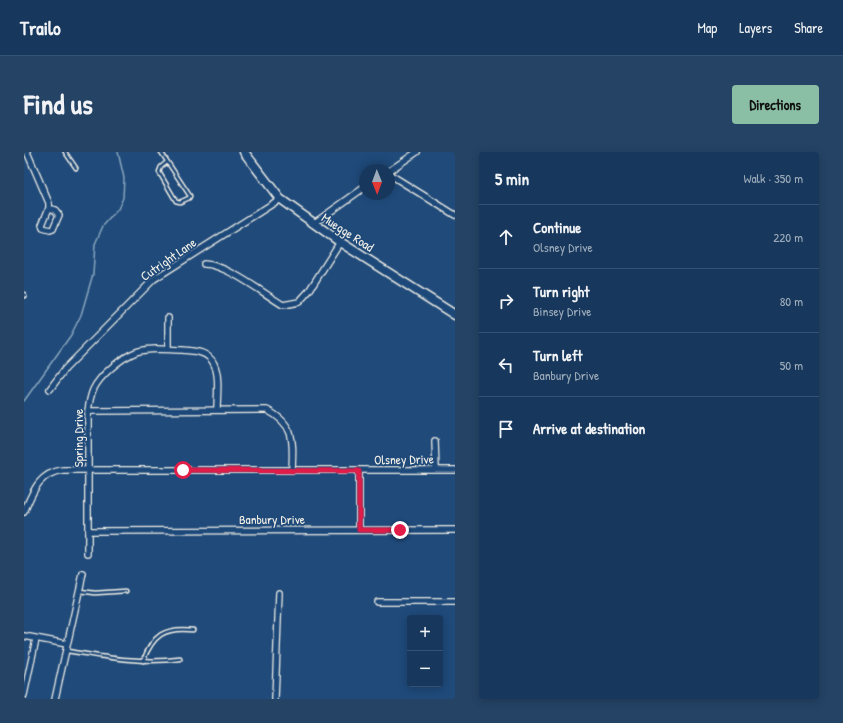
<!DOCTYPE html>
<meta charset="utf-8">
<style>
:root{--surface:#17385c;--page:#244365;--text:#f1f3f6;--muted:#9eacbb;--line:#365272;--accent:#8abfa5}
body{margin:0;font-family:"Patrick Hand",sans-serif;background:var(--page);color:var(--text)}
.controls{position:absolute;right:12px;bottom:12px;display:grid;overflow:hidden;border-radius:4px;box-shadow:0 2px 10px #0003}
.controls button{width:36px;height:36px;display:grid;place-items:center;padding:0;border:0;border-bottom:1px solid var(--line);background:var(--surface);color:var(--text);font:20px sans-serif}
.compass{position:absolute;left:335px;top:12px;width:36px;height:36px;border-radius:50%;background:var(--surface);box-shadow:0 2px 10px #0003;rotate:179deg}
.stop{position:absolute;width:12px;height:12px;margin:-9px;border:3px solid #e11d48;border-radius:50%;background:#fff}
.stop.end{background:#e11d48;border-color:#fff;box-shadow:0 1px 4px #0008}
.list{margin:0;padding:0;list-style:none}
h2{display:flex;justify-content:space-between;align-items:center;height:52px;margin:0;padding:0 16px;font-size:17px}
h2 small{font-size:13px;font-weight:400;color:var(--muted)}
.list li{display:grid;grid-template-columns:26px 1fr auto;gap:12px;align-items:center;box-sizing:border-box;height:64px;padding:0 16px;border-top:1px solid var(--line)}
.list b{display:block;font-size:15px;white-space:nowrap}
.list p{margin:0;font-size:13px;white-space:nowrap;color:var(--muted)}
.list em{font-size:13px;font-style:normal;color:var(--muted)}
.icon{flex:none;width:22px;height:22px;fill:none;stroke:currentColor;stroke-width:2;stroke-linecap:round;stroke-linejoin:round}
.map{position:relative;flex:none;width:431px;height:547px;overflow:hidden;border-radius:4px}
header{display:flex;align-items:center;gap:24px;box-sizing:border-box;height:56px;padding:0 20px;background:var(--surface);border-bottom:1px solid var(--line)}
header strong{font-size:19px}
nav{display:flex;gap:22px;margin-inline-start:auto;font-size:14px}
.intro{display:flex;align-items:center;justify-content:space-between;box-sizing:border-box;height:96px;padding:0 24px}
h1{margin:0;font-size:28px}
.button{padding:10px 18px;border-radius:4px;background:var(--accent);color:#111;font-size:14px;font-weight:700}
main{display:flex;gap:24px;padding:0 24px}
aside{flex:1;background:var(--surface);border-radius:4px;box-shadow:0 2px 10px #0003}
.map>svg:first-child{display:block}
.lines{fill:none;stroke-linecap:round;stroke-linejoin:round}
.stream{stroke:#8aa6bd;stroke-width:1.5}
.lane-casing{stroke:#f4f1e8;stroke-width:5.5}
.street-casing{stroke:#f4f1e8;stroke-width:8}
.primary-casing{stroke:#f4f1e8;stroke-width:11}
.lane{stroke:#1f4a7a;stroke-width:2.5}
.street{stroke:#1f4a7a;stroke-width:5.5}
.primary{stroke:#1f4a7a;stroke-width:8}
.route{stroke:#e11d48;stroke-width:5}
.labels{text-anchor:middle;stroke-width:3.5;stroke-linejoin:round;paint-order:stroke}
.street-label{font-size:13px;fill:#f4f1e8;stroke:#1f4a7a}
</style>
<header>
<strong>Trailo</strong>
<nav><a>Map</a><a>Layers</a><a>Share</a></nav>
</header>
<div class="intro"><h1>Find us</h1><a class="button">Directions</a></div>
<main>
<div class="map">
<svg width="431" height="547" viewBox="0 0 431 547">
<rect width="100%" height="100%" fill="#1f4a7a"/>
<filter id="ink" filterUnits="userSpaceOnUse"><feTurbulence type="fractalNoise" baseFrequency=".025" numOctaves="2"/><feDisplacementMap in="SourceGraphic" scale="8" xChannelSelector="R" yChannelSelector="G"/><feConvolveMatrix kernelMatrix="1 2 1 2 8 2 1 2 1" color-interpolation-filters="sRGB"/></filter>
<g filter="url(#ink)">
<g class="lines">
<path class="stream" d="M0,249L47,183L57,163L69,122L71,92L79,74L94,57L99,46L100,26L94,0"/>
<g class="lane-casing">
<g id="lane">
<path d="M41,0L52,16"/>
<path d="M137,0L166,44L165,46L156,50L152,49L135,20L137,15L143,10"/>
<path d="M0,142L1,144"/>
<path d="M56,439L71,441L102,439"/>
<path d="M43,499C80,505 117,512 156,507"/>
<path d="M119,509C129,483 140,475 169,478"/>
</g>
</g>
<g class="street-casing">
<g id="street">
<path d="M3,0L25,51V56L18,73L19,76L26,78L29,77L35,63L31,58L25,56"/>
<path d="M365,19L393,0"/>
<path d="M365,22L431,63"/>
<path d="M289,72L341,35"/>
<path d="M180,112C202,112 239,141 259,153L275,150L285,139L316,90"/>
<path d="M144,197V166"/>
<path d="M26,237L41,217L130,127L256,47"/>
<path d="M64,259L243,258C272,273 269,290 268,318"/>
<path d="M411,289L412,317"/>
<path d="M335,319V378"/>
<path d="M0,360C9,339 15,321 39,318H431"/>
<path d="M64,379L431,378"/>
<path d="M64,401V259C65,252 66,245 69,238C76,223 97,206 112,200C126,195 144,198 158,198C170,199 184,199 190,212C196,224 193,244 193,258"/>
<path d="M353,450H431"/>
<path d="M0,484L43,492"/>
<path d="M0,543L12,487"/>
<path d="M31,547L59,422"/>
<path d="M251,547L255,441"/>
</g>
</g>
<g class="primary-casing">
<path id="primary" d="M220,0L256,47L316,90L431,163"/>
</g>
<use href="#lane" class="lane"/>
<use href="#street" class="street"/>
<use href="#primary" class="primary"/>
</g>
</g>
<g class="lines" filter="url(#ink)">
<path class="route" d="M159,318L335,319V378H376"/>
</g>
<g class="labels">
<g class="street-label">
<text transform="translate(324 80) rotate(33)" y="5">Muegge Road</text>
<text transform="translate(144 107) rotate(-35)" y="5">Cutright Lane</text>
<text transform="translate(54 286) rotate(-90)" y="5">Spring Drive</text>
<text transform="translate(380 307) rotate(-1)" y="5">Olsney Drive</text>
<text x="248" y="372">Banbury Drive</text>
</g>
</g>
</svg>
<div class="controls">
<button>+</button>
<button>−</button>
</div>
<svg class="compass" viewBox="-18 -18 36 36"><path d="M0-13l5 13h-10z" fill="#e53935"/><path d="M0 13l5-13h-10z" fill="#9eacbb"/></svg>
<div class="stop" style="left:159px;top:318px"></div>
<div class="stop end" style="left:376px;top:378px"></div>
</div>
<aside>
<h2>5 min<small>Walk · 350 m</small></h2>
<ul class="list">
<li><svg class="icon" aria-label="ahead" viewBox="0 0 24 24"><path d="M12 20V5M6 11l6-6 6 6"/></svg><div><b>Continue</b><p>Olsney Drive</p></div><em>220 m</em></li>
<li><svg class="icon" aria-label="right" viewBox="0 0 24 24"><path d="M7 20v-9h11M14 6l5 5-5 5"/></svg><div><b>Turn right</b><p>Binsey Drive</p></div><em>80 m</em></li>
<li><svg class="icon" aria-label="left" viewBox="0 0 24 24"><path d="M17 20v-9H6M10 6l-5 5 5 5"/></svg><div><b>Turn left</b><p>Banbury Drive</p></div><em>50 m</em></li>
<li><svg class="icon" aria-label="arrive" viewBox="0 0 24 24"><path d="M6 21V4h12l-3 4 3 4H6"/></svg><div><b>Arrive at destination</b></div></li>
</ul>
</aside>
</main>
